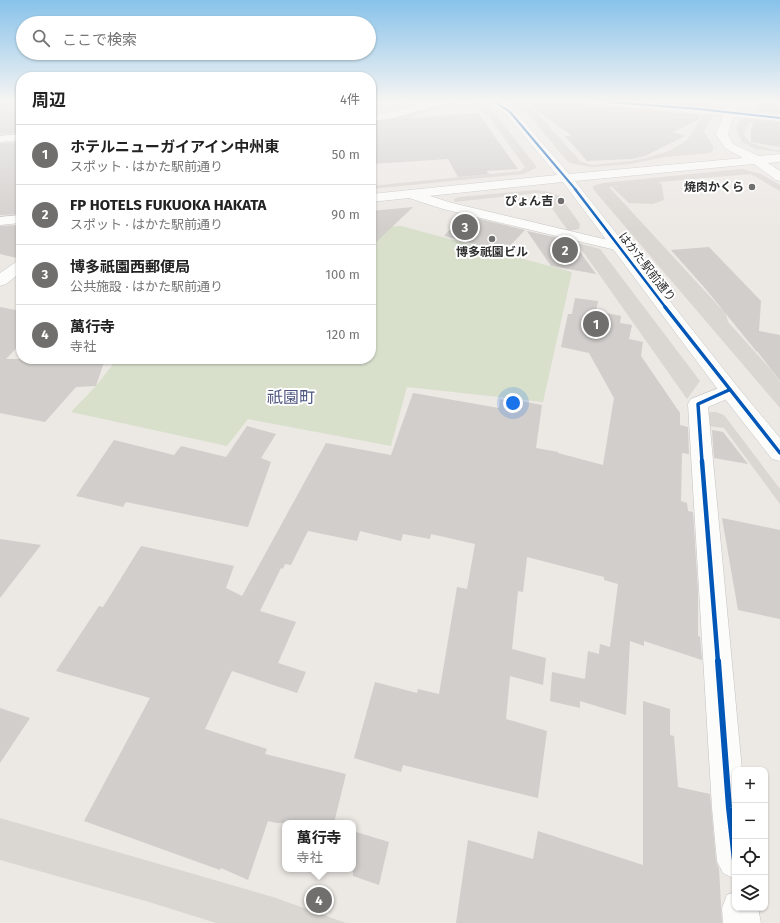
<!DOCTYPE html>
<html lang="ja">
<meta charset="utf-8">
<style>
:root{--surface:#fff;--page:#f6f6f6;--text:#222;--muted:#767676;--line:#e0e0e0;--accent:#706f6e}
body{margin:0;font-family:"Fira Sans","Noto Sans JP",sans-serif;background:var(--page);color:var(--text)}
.controls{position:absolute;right:12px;bottom:12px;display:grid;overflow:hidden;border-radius:8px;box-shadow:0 1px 3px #0004}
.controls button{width:36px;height:36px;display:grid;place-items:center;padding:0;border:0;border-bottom:1px solid var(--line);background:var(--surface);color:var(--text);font:20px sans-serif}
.you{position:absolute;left:513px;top:403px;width:14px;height:14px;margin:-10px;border:3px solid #fff;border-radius:50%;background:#1a73e8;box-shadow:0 0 0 6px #1a73e833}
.badge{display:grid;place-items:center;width:26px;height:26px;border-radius:50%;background:var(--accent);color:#fff;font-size:13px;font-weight:700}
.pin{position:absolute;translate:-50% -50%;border:2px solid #fff;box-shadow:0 1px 4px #0006}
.popup{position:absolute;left:282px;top:820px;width:74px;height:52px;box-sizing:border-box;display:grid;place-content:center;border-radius:8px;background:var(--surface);filter:drop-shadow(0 1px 3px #0005);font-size:13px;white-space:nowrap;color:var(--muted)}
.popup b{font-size:15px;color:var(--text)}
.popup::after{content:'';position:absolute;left:50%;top:100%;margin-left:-8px;border:8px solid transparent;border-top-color:var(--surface)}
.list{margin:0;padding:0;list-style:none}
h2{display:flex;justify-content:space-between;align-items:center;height:52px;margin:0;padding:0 16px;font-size:17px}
h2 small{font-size:13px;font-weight:400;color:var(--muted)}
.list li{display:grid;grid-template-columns:26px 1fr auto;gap:12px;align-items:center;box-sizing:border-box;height:60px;padding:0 16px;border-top:1px solid var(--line)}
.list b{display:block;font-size:15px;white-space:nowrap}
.list p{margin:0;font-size:13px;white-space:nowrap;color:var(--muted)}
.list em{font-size:13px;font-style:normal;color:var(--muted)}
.icon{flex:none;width:22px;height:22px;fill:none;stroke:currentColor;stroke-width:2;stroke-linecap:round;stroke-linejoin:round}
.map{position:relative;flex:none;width:780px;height:923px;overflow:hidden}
.search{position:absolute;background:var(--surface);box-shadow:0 1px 3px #0004;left:16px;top:16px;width:360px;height:44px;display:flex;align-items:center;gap:10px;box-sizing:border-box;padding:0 14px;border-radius:22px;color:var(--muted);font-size:15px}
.panel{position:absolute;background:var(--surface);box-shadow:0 1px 3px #0004;left:16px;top:72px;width:360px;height:292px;border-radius:16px}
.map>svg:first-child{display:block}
.cemetery{fill:#d8e0cc}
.plaza{fill:#dad6d2}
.building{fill:#d1cecb}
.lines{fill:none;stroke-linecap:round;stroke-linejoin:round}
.minor-casing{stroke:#c5c4c5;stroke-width:1}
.tertiary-casing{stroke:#c5c4c5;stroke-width:1}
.minor{fill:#fcfcfb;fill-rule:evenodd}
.tertiary{fill:#fcfcfb;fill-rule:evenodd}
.cycleway-far4-casing{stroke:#fff;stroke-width:3.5}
.cycleway-far3-casing{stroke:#fff;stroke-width:4}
.cycleway-far2-casing{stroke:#fff;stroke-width:5.5}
.cycleway-far1-casing{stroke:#fff;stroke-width:7}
.cycleway-casing{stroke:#fff;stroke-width:8}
.cycleway-far4{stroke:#0057b8;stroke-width:2}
.cycleway-far3{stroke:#0057b8;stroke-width:2.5}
.cycleway-far2{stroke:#0057b8;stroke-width:3.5}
.cycleway-far1{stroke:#0057b8;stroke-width:4.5}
.cycleway{stroke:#0057b8;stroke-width:6}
.poi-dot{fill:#706f6e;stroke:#fff;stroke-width:1.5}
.labels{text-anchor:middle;stroke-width:4;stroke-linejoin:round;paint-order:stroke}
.far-poi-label{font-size:12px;font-weight:bold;fill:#2e2e2e;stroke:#fff;text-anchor:end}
.far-street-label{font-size:12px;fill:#2e2e2e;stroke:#fff}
.quarter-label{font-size:16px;fill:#4d5680;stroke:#fff}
</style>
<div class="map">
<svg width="780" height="923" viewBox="0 0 780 923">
<rect width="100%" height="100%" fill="#ece8e4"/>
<path class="cemetery" d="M401,226L572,272L543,402L407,387L391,446L248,419L227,446L71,412L96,386L117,359H371V227Z"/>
<g class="plaza">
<path d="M457,100H476L493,111L536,166V168L523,174L371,189V186L521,171L525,167L489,117L470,103L459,102L389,124L371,125V121L402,116Z"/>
<path d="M515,100H520L538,114L581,162L592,165L631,161L650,157L671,150L687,140L705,113L548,100H567L705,111L713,116L704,131L713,146V150L709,153L665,157L630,164L592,167L574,164L568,162L529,115L514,104Z"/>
<path d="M743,117L780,120V122L764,120L749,123L743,134L751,143L774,150H780V152L755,149L742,142L737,131V126Z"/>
<path d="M741,169L761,174L780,185V191L751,174L659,182L662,185L664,200L653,204L629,203L612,187L620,186L609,187L726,314L728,322L772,371L780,382V408L593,189V186L603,183Z"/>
<path d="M536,190L550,192L560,196L580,224L579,229L568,231L542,194L537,193L454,202V199L459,197Z"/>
<path d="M577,243L600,249L700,381L687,399Z"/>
<path d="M710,412H716L724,415L780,489V504L724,428L708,426L707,415Z"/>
<path d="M0,818L273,897L346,923H216L149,902L0,860Z"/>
</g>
<g class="building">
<path d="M0,100H21V133L0,134Z"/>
<path d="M522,100H578L584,104L702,115L698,120L673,132L685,136L645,156L632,159L587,161L565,136H572Z"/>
<path d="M628,100H715L709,107Z"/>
<path d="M763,100H780V113L757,111Z"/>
<path d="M478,113L518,169L486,171L490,174L458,177L448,159L371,164V122L395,119Z"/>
<path d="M754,120L780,122V147L751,142V130Z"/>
<path d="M21,142V214L0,215V143Z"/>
<path d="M413,207L371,247V211Z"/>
<path d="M463,215L525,230L504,252L444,236Z"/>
<path d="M21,225V259L0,254V226Z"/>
<path d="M527,231L572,241L596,274L551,266Z"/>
<path d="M709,247L761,301L759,331L780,335V381L757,351V352L704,287L671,250Z"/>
<path d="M575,298L598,301L596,311L621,316L620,323L632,325L629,339L643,342L641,356L680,413V425L688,427L689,454L682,453L681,501L687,503L688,511L693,512L698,591V636L700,637L702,660L644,641V646L630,641L626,715L580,701V708L550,701L552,672L585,679L588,651L599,654L600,644L610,647L618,584L604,580V577L527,557L523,592L518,591L512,649L546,658L543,685L510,676L506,719L547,731L538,798L403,765L401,772L354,758L375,682L417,693L418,689L439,694L457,587L467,589L475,544L431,534L430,539L403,534L401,541L360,531L357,541L308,531L291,565L285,564L283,569L281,568L260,611L296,622L278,663L306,672L297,693L232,671L205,729L267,749L265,754L346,774L334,823H277L268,821L248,880L221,868L220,870L84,821L150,698L56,671L99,606L103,607L141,546L234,566L226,588L242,596L326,443L391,455L413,393L499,408L500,399L517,403L516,400L542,405L536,448L558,452V453L603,465L614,398L589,353L561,347L568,314H572Z"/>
<path d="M0,307L21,311V343L6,359H105L96,386L76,387L45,422L0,413Z"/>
<path d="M247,426L276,434L261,458L271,462L248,527L126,502L123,507L76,496L114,440L174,455L181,446L226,457Z"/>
<path d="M712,430L723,432L748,464L714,458Z"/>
<path d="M722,518L780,530V619L738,610Z"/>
<path d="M0,539L41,545L0,598Z"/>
<path d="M643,701L670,709V735L674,736L678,787L710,794L716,861L719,869L722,923H456L468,840L533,859L538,831L643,865Z"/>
<path d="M0,708L30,718L0,763Z"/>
<path d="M353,831L389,842L379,885L353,876Z"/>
</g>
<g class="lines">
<g class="minor-casing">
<g id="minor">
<path d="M400,100C409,99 420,99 427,106L422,109L401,102Z"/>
<path d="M579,100H614L729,110L734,113L729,116L584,103Z"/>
<path d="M411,190L452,203L625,244L627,247L625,250L620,251L443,209L406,197L404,194L406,191Z"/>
<path d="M21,260V272L6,284L0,286V273L16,262Z"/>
<path d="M729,384L736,385L739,390L736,395L708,407L742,770H735V879L723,873L717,861L712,808L688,404L691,399Z"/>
<path d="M735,892V908H758L761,923H723L722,908L727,895Z"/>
</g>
</g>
<g class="tertiary-casing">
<g id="tertiary">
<path d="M436,100H451L450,102L393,118L371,121V115L392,112Z"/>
<path d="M487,100H498L514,110L569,174L743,158L725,148L716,134L724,113L732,100H742L736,111L780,115V121L733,117L728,134L733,144L759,156L780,154V162L768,163L780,171V181L776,180L754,164L575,181L736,385L780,438V461L772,459L722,395L563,182L371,202V194L557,175L506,114Z"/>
<path d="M21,134V140L0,142V136Z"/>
<path d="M21,215V223L0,225V217Z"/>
</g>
</g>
<use href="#minor" class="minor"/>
<use href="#tertiary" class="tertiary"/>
<g class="cycleway-far4-casing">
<g id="cycleway-far4">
<path d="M492,100L510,112L576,190"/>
<path d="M584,100L699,109L780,118"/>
</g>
</g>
<g class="cycleway-far3-casing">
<path id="cycleway-far3" d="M575,189L666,308"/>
</g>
<g class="cycleway-far2-casing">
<g id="cycleway-far2">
<path d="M665,307L780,453"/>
<path d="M702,462L698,404L729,390"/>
</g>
</g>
<g class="cycleway-far1-casing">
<path id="cycleway-far1" d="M702,461L718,662"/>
</g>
<g class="cycleway-casing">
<path id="cycleway" d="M718,661L729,808L735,861"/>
</g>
<use href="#cycleway-far4" class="cycleway-far4"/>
<use href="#cycleway-far3" class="cycleway-far3"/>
<use href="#cycleway-far2" class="cycleway-far2"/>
<use href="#cycleway-far1" class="cycleway-far1"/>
<use href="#cycleway" class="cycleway"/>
</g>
<linearGradient id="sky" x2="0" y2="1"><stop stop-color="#88c2ea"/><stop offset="0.44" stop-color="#f6f5f3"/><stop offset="1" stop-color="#f6f5f3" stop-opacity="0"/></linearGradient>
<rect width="780" height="229" fill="url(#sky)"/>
<g class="poi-dot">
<circle cx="752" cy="187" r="4"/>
<circle cx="561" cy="201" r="4"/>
<circle cx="492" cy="239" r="4"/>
</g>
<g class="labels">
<g class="far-poi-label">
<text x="744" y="191">焼肉かくら</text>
<text x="553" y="205">ぴょん吉</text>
<text x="492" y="256" text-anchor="middle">博多祇園ビル</text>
</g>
<g class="far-street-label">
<text transform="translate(647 267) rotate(52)" y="4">はかた駅前通り</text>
</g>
<g class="quarter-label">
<text x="291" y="403">祇園町</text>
</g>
</g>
</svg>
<div class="controls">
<button>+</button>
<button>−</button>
<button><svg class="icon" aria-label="locate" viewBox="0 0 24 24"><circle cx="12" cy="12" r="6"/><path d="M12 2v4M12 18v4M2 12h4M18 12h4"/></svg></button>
<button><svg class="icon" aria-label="layers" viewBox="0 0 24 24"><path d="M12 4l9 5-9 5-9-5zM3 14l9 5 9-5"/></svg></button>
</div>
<div class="you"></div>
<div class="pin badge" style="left:596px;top:324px">1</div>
<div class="pin badge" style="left:565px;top:250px">2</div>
<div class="pin badge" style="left:465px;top:227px">3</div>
<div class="pin badge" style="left:319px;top:900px">4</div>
<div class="popup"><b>萬行寺</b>寺社</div>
<div class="search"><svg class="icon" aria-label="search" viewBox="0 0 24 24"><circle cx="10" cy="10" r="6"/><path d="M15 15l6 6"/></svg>ここで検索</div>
<section class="panel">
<h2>周辺<small>4件</small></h2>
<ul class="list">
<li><span class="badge">1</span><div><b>ホテルニューガイアイン中州東</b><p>スポット · はかた駅前通り</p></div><em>50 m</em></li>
<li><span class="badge">2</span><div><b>FP HOTELS FUKUOKA HAKATA</b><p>スポット · はかた駅前通り</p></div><em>90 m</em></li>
<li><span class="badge">3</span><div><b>博多祇園西郵便局</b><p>公共施設 · はかた駅前通り</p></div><em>100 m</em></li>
<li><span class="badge">4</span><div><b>萬行寺</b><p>寺社</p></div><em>120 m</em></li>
</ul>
</section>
</div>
